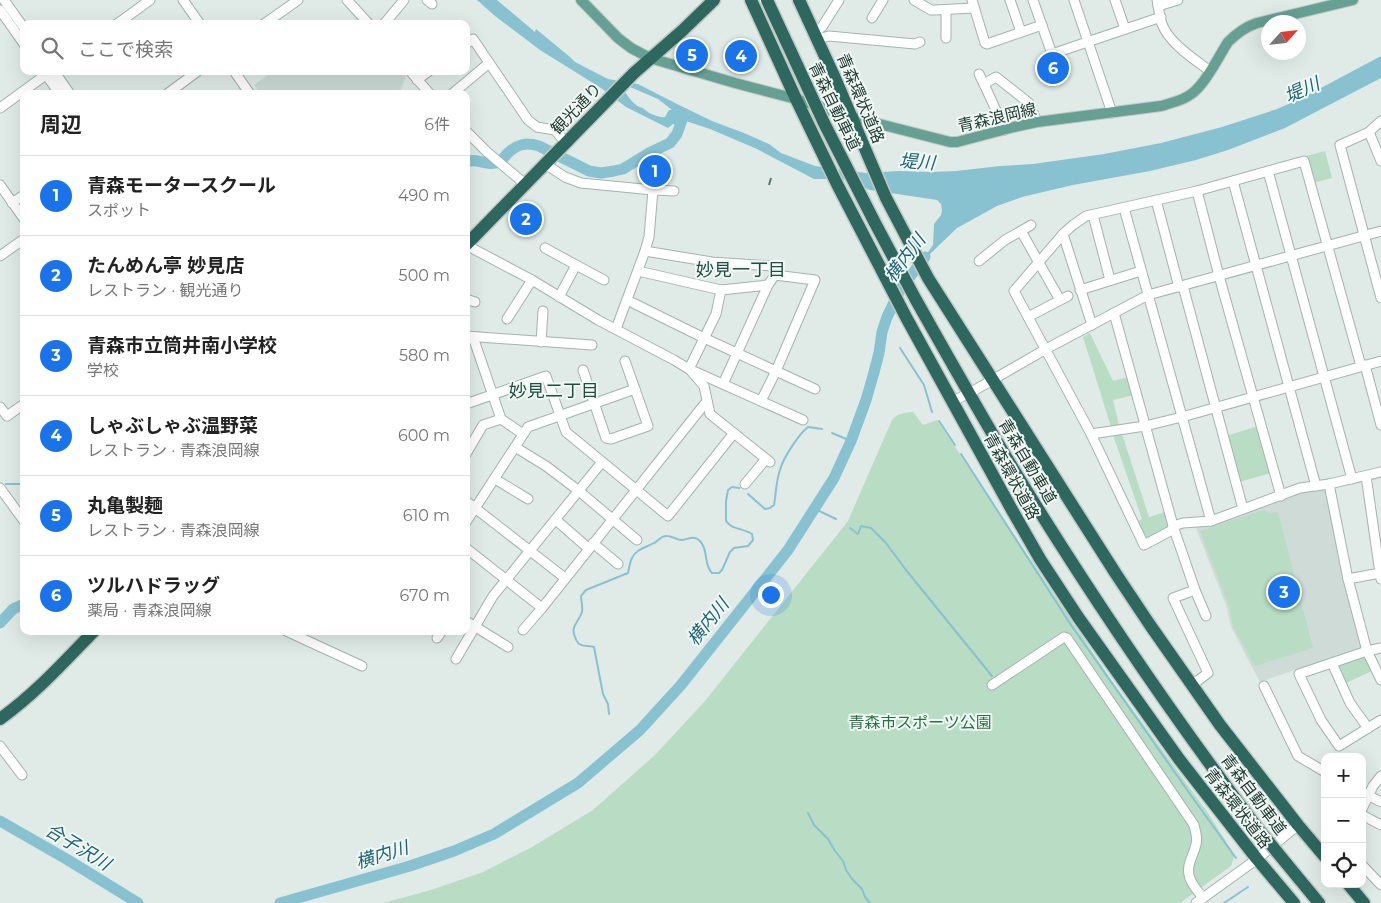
<!DOCTYPE html>
<html lang="ja">
<meta charset="utf-8">
<style>
:root{--surface:#fff;--page:#f6f6f6;--text:#222;--muted:#767676;--line:#e0e0e0;--accent:#1a73e8}
body{margin:0;font-family:Montserrat,"Noto Sans JP",sans-serif;background:var(--page);color:var(--text)}
.controls{position:absolute;right:15px;bottom:15px;display:grid;overflow:hidden;border-radius:10px;box-shadow:0 5px 20px #0002}
.controls button{width:45px;height:45px;display:grid;place-items:center;padding:0;border:0;border-bottom:1px solid var(--line);background:var(--surface);color:var(--text);font:25px sans-serif}
.compass{position:absolute;left:1261px;top:15px;width:45px;height:45px;border-radius:50%;background:var(--surface);box-shadow:0 5px 20px #0002;rotate:63deg}
.you{position:absolute;left:770px;top:594px;width:18px;height:18px;margin:-12px;border:4px solid #fff;border-radius:50%;background:#1a73e8;box-shadow:0 0 0 8px #1a73e833}
.badge{display:grid;place-items:center;width:32px;height:32px;border-radius:50%;background:var(--accent);color:#fff;font-size:16px;font-weight:700}
.pin{position:absolute;translate:-50% -50%;border:2px solid #fff;box-shadow:0 1px 5px #0006}
.list{margin:0;padding:0;list-style:none}
h2{display:flex;justify-content:space-between;align-items:center;height:65px;margin:0;padding:0 20px;font-size:21px}
h2 small{font-size:16px;font-weight:400;color:var(--muted)}
.list li{display:grid;grid-template-columns:32px 1fr auto;gap:15px;align-items:center;box-sizing:border-box;height:80px;padding:0 20px;border-top:1px solid var(--line)}
.list b{display:block;font-size:19px;white-space:nowrap}
.list p{margin:0;font-size:16px;white-space:nowrap;color:var(--muted)}
.list em{font-size:16px;font-style:normal;color:var(--muted)}
.icon{flex:none;width:28px;height:28px;fill:none;stroke:currentColor;stroke-width:2;stroke-linecap:round;stroke-linejoin:round}
.map{position:relative;flex:none;width:1381px;height:903px;overflow:hidden}
.search{position:absolute;background:var(--surface);box-shadow:0 5px 20px #0002;left:20px;top:20px;width:450px;height:55px;display:flex;align-items:center;gap:12px;box-sizing:border-box;padding:0 18px;border-radius:10px;color:var(--muted);font-size:19px}
.panel{position:absolute;background:var(--surface);box-shadow:0 5px 20px #0002;left:20px;top:90px;width:450px;height:545px;border-radius:10px}
.map>svg:first-child{display:block}
.built{fill:#cedbd6}
.green{fill:#b9dcc4}
.water{fill:#88c2d0;fill-rule:evenodd}
.lines{fill:none;stroke-linecap:round;stroke-linejoin:round}
.stream{stroke:#88c2d0;stroke-width:2}
.river{stroke:#88c2d0;stroke-width:11}
.minor-casing{stroke:#a3b3ae;stroke-width:11}
.major-casing{stroke:#c1c8c6;stroke-width:12}
.highway-casing{stroke:#c1c8c6;stroke-width:15}
.minor{stroke:#fff;stroke-width:9}
.major{stroke:#65a093;stroke-width:10}
.highway{stroke:#2d675d;stroke-width:12}
.rail{stroke:#5b7771;stroke-width:2;stroke-dasharray:10 5;stroke-linecap:butt}
.highway-bridge-casing{stroke:#c1c8c6;stroke-width:15;stroke-linecap:butt}
.highway-bridge{stroke:#2d675d;stroke-width:12}
.labels{text-anchor:middle;stroke-width:4;stroke-linejoin:round;paint-order:stroke}
.street-label{font-size:16px;fill:#213b35;stroke:#f1f8f4}
.park-label{font-size:16px;fill:#2b7249;stroke:#f1f8f4}
.water-label{font-size:18px;font-style:italic;fill:#1c6476;stroke:#f1f8f4}
.neighbourhood-label{font-size:18px;fill:#1d4d43;stroke:#f1f8f4}
</style>
<div class="map">
<svg width="1381" height="903" viewBox="0 0 1381 903">
<rect width="100%" height="100%" fill="#e0ebe7"/>
<g class="built">
<path d="M273,71H402L406,76L399,94H261L254,85Z"/>
<path d="M1326,487L1362,647L1260,682L1231,627L1226,605L1196,528L1225,521L1297,493Z"/>
</g>
<g class="green">
<path d="M1325,151L1332,178L1313,183L1306,156Z"/>
<path d="M1090,333L1113,381L1128,377L1134,395L1113,400L1119,425L1111,427L1083,337Z"/>
<path d="M913,412L923,425L937,420L1112,681L1208,813L1232,851L1234,857L1231,866L1180,903H383L431,890L483,872L532,847L593,810L655,755L705,701L848,521L892,420C896,414 906,412 913,412Z"/>
<path d="M1258,426L1271,473L1239,482L1226,436Z"/>
<path d="M1122,434L1149,517L1165,512L1170,527L1147,540L1144,539L1136,522L1142,519L1113,435Z"/>
<path d="M1264,510L1270,513L1278,512L1313,648L1255,666L1233,627L1229,606L1200,531Z"/>
<path d="M1362,655L1366,657L1372,671L1346,683L1338,668L1339,664Z"/>
</g>
<path class="water" d="M477,0H497L535,32L536,29L570,57L575,62L608,79L638,84L675,103L712,121L744,133L769,144L781,153L815,166L866,173L899,171L931,172L956,171L1000,166L1033,164L1104,154L1161,143L1222,127L1277,109L1304,97L1381,56V78L1285,128L1228,150L1196,160L1150,171L1073,185L1022,197L997,206L957,228L931,253L914,272L933,245L934,224L941,215L942,211L941,204L937,200L870,190L842,179H814L757,149L710,129L686,121L681,126L673,124L668,128L626,107L601,88L540,50L495,16ZM630,87L658,99L672,110H669L665,117C659,118 647,113 643,108C635,107 628,97 624,90Z"/>
<g class="lines">
<g class="stream">
<path d="M886,321L888,325"/>
<path d="M900,348L924,385L932,412"/>
<path d="M939,421L955,445"/>
<path d="M832,433L851,441"/>
<path d="M961,454L1071,625L1190,794L1236,858"/>
<path d="M6,484H24"/>
<path d="M748,494L765,509L770,508L774,505C776,494 776,481 780,470C783,458 799,434 808,427L822,429"/>
<path d="M815,509L836,519"/>
<path d="M850,528L858,534L861,526L871,528L886,543L906,570L992,676"/>
<path d="M609,714L608,704L603,694L594,647C589,645 584,647 579,644C577,642 576,640 575,637C570,626 579,622 582,612C583,606 581,601 581,596L586,590L628,573C629,568 630,562 632,558C636,549 647,547 654,543C659,541 661,535 667,536C672,536 677,540 682,540C689,539 694,535 700,541C709,550 703,564 712,573H719L722,570L730,552L734,548L748,546L753,540L752,534C743,528 732,530 726,521V501L728,490L732,487L739,488"/>
<path d="M808,813L814,825L828,839L835,851L843,861L846,870L852,879L862,889L865,897L870,903"/>
<path d="M1224,903L1248,887"/>
</g>
<g class="river">
<path d="M466,162C477,157 488,167 498,162C502,161 504,157 507,154C517,144 526,142 539,146L589,171L601,173L614,171L623,169L649,153L670,143L677,134L684,114"/>
<path d="M0,623L13,609L24,604"/>
<path d="M0,821L68,860L138,903"/>
<path d="M280,903L410,866L454,851L494,834L578,783L640,730L681,685L788,550L834,478L851,441L866,400L873,376L879,353L882,332L887,317L900,290L925,257"/>
</g>
<g class="minor-casing">
<g id="minor">
<path d="M4,0L24,28"/>
<path d="M183,0L200,24"/>
<path d="M347,0L369,24"/>
<path d="M427,0L432,4"/>
<path d="M914,0L931,10H935L974,8"/>
<path d="M972,0L985,43L987,44L1042,25"/>
<path d="M1010,0L1021,32"/>
<path d="M1033,0L1052,54L1161,17"/>
<path d="M1074,0L1112,113"/>
<path d="M1115,0L1125,29"/>
<path d="M1157,0C1159,8 1159,16 1162,24C1169,43 1194,59 1210,71"/>
<path d="M1158,6L1178,0"/>
<path d="M0,10L24,44"/>
<path d="M872,18L883,0"/>
<path d="M117,24L150,0"/>
<path d="M264,24L298,0"/>
<path d="M384,24L404,0"/>
<path d="M814,33L822,27L839,0"/>
<path d="M946,38V10"/>
<path d="M817,39L829,36L915,44L920,42"/>
<path d="M466,44L473,39L528,120L537,127L555,130L565,142"/>
<path d="M54,71L70,94"/>
<path d="M234,71L250,94"/>
<path d="M410,71L430,94"/>
<path d="M44,72L60,94"/>
<path d="M979,74L984,84"/>
<path d="M417,80L429,71"/>
<path d="M167,94L198,71"/>
<path d="M452,94L489,63"/>
<path d="M0,108L51,71"/>
<path d="M1381,121L1369,132L1340,145L1381,298"/>
<path d="M1005,130L984,84L996,77L1029,103L1037,122"/>
<path d="M466,131L487,152L525,184"/>
<path d="M1369,132L1381,161"/>
<path d="M545,164L565,177L581,183L653,190L674,191"/>
<path d="M1268,171L1352,479"/>
<path d="M1233,181L1316,486"/>
<path d="M0,185L24,219"/>
<path d="M1197,191L1219,276L1281,496"/>
<path d="M1156,200L1179,287"/>
<path d="M12,203L24,195"/>
<path d="M1124,208L1211,521"/>
<path d="M1093,215L1110,280"/>
<path d="M1021,231L1031,225"/>
<path d="M466,245L532,280L598,320L674,360L689,369L803,420"/>
<path d="M545,248L576,265L559,297"/>
<path d="M645,251L712,262L773,266L775,275"/>
<path d="M0,256L24,239"/>
<path d="M979,261L1005,240L1021,231L1060,300"/>
<path d="M576,265L604,280"/>
<path d="M638,271L721,290L768,285L775,275L815,280L776,371L761,401"/>
<path d="M1183,286L1243,509"/>
<path d="M1080,290L1141,271"/>
<path d="M1068,296L1028,317L1091,434L1144,545L1174,529"/>
<path d="M466,299L475,302"/>
<path d="M627,300L704,338L815,389"/>
<path d="M1114,313L1174,529L1195,590L1206,616"/>
<path d="M1028,317L1014,291L1063,234"/>
<path d="M507,319L532,280"/>
<path d="M1092,325L1063,234L1073,225L1086,216L1197,191L1304,161L1361,366"/>
<path d="M616,329L645,251L649,237L653,190"/>
<path d="M466,336L592,345"/>
<path d="M473,337L501,419L523,434"/>
<path d="M541,342L543,311"/>
<path d="M1365,365L1381,425"/>
<path d="M689,369L716,314L721,290"/>
<path d="M583,370L606,438L611,439L648,426L625,361"/>
<path d="M691,371L704,386L710,414L770,462"/>
<path d="M723,384L768,285"/>
<path d="M975,390L1046,349L1148,295L1381,231"/>
<path d="M952,402L963,396"/>
<path d="M466,404L546,376L566,432L668,516L734,433"/>
<path d="M0,407L7,416L24,404"/>
<path d="M1091,434L1145,426L1182,417L1381,361"/>
<path d="M515,447L546,466L579,491L637,540"/>
<path d="M466,454L483,425L501,419"/>
<path d="M1366,476L1380,573H1381"/>
<path d="M495,479L528,499"/>
<path d="M745,484L766,459"/>
<path d="M1329,484L1348,579L1367,651L1381,680"/>
<path d="M0,488L24,521"/>
<path d="M466,501L565,578"/>
<path d="M556,520L588,548"/>
<path d="M466,522L528,427L635,389"/>
<path d="M1173,526L1183,523L1211,521L1300,488L1329,484L1381,472"/>
<path d="M593,543L618,564"/>
<path d="M466,548L542,608"/>
<path d="M1348,579L1380,573L1381,579"/>
<path d="M466,621L508,647"/>
<path d="M523,630L542,608L707,401"/>
<path d="M286,631L362,666"/>
<path d="M437,638L442,631"/>
<path d="M1381,648L1367,651L1299,674L1321,720L1339,746L1381,720"/>
<path d="M456,659L493,596L602,462"/>
<path d="M1332,663L1350,703L1368,728"/>
<path d="M992,685L1064,637L1067,638L1194,825C1196,833 1198,840 1195,848C1192,858 1187,864 1189,875C1190,883 1198,891 1203,898"/>
<path d="M1192,685L1208,673L1173,598L1195,590"/>
<path d="M1264,686L1298,756L1325,772"/>
<path d="M0,746L22,775"/>
<path d="M1362,792L1381,802"/>
<path d="M1362,809L1373,786L1381,776"/>
<path d="M1362,815L1381,825"/>
<path d="M1362,865L1381,885"/>
<path d="M1196,903L1257,859L1298,825"/>
</g>
</g>
<g class="major-casing">
<path id="major" d="M581,0L618,38L631,48L650,58L735,83L796,99L852,117L950,142H957L1014,127L1037,122L1161,106C1174,102 1188,99 1197,89C1208,79 1219,56 1228,42C1236,34 1245,27 1257,23L1353,0"/>
</g>
<g class="highway-casing">
<g id="highway">
<path d="M751,0L796,99L837,184L907,319L1012,510L1040,559L1078,617L1179,759L1257,859L1294,903"/>
<path d="M799,0L835,78L886,198L928,278L1116,574L1150,625L1220,725L1298,825L1325,857"/>
<path d="M466,245L634,73L683,30L714,0"/>
<path d="M916,300C950,360 984,421 1020,480C1094,600 1173,717 1259,830"/>
<path d="M0,719C35,694 64,662 94,631"/>
<path d="M1286,863L1319,903"/>
<path d="M1348,884L1364,903"/>
</g>
</g>
<use href="#minor" class="minor"/>
<use href="#major" class="major"/>
<use href="#highway" class="highway"/>
<path class="rail" d="M769,185L771,178"/>
<g class="highway-bridge-casing">
<g id="highway-bridge">
<path d="M767,0L824,123L875,223L916,300"/>
<path d="M1259,830L1286,863"/>
</g>
</g>
<use href="#highway-bridge" class="highway-bridge"/>
</g>
<g class="labels">
<g class="street-label">
<text transform="translate(861 98) rotate(67)" y="6">青森環状道路</text>
<text transform="translate(835 106) rotate(64)" y="6">青森自動車道</text>
<text transform="translate(576 108) rotate(-46)" y="6">観光通り</text>
<text transform="translate(997 117) rotate(-13)" y="6">青森浪岡線</text>
<text transform="translate(1028 461) rotate(59)" y="6">青森自動車道</text>
<text transform="translate(1012 476) rotate(61)" y="6">青森環状道路</text>
<text transform="translate(1254 794) rotate(53)" y="6">青森自動車道</text>
<text transform="translate(1238 808) rotate(52)" y="6">青森環状道路</text>
</g>
<g class="park-label">
<text x="920" y="728">青森市スポーツ公園</text>
</g>
<g class="water-label">
<text transform="translate(1302 90) rotate(-24)" y="6">堤川</text>
<text transform="translate(917 162) rotate(4)" y="6">堤川</text>
<text transform="translate(905 258) rotate(-53)" y="6">横内川</text>
<text transform="translate(708 622) rotate(-51)" y="6">横内川</text>
<text transform="translate(78 847) rotate(31)" y="6">合子沢川</text>
<text transform="translate(382 855) rotate(-17)" y="6">横内川</text>
</g>
<g class="neighbourhood-label">
<text x="741" y="276">妙見一丁目</text>
<text x="554" y="397">妙見二丁目</text>
</g>
</g>
</svg>
<div class="controls">
<button>+</button>
<button>−</button>
<button><svg class="icon" aria-label="locate" viewBox="0 0 24 24"><circle cx="12" cy="12" r="6"/><path d="M12 2v4M12 18v4M2 12h4M18 12h4"/></svg></button>
</div>
<svg class="compass" viewBox="-18 -18 36 36"><path d="M0-13l5 13h-10z" fill="#e53935"/><path d="M0 13l5-13h-10z" fill="#767676"/></svg>
<div class="you"></div>
<div class="pin badge" style="left:655px;top:171px">1</div>
<div class="pin badge" style="left:526px;top:219px">2</div>
<div class="pin badge" style="left:1284px;top:592px">3</div>
<div class="pin badge" style="left:741px;top:56px">4</div>
<div class="pin badge" style="left:692px;top:55px">5</div>
<div class="pin badge" style="left:1053px;top:68px">6</div>
<div class="search"><svg class="icon" aria-label="search" viewBox="0 0 24 24"><circle cx="10" cy="10" r="6"/><path d="M15 15l6 6"/></svg>ここで検索</div>
<section class="panel">
<h2>周辺<small>6件</small></h2>
<ul class="list">
<li><span class="badge">1</span><div><b>青森モータースクール</b><p>スポット</p></div><em>490 m</em></li>
<li><span class="badge">2</span><div><b>たんめん亭 妙見店</b><p>レストラン · 観光通り</p></div><em>500 m</em></li>
<li><span class="badge">3</span><div><b>青森市立筒井南小学校</b><p>学校</p></div><em>580 m</em></li>
<li><span class="badge">4</span><div><b>しゃぶしゃぶ温野菜</b><p>レストラン · 青森浪岡線</p></div><em>600 m</em></li>
<li><span class="badge">5</span><div><b>丸亀製麺</b><p>レストラン · 青森浪岡線</p></div><em>610 m</em></li>
<li><span class="badge">6</span><div><b>ツルハドラッグ</b><p>薬局 · 青森浪岡線</p></div><em>670 m</em></li>
</ul>
</section>
</div>
